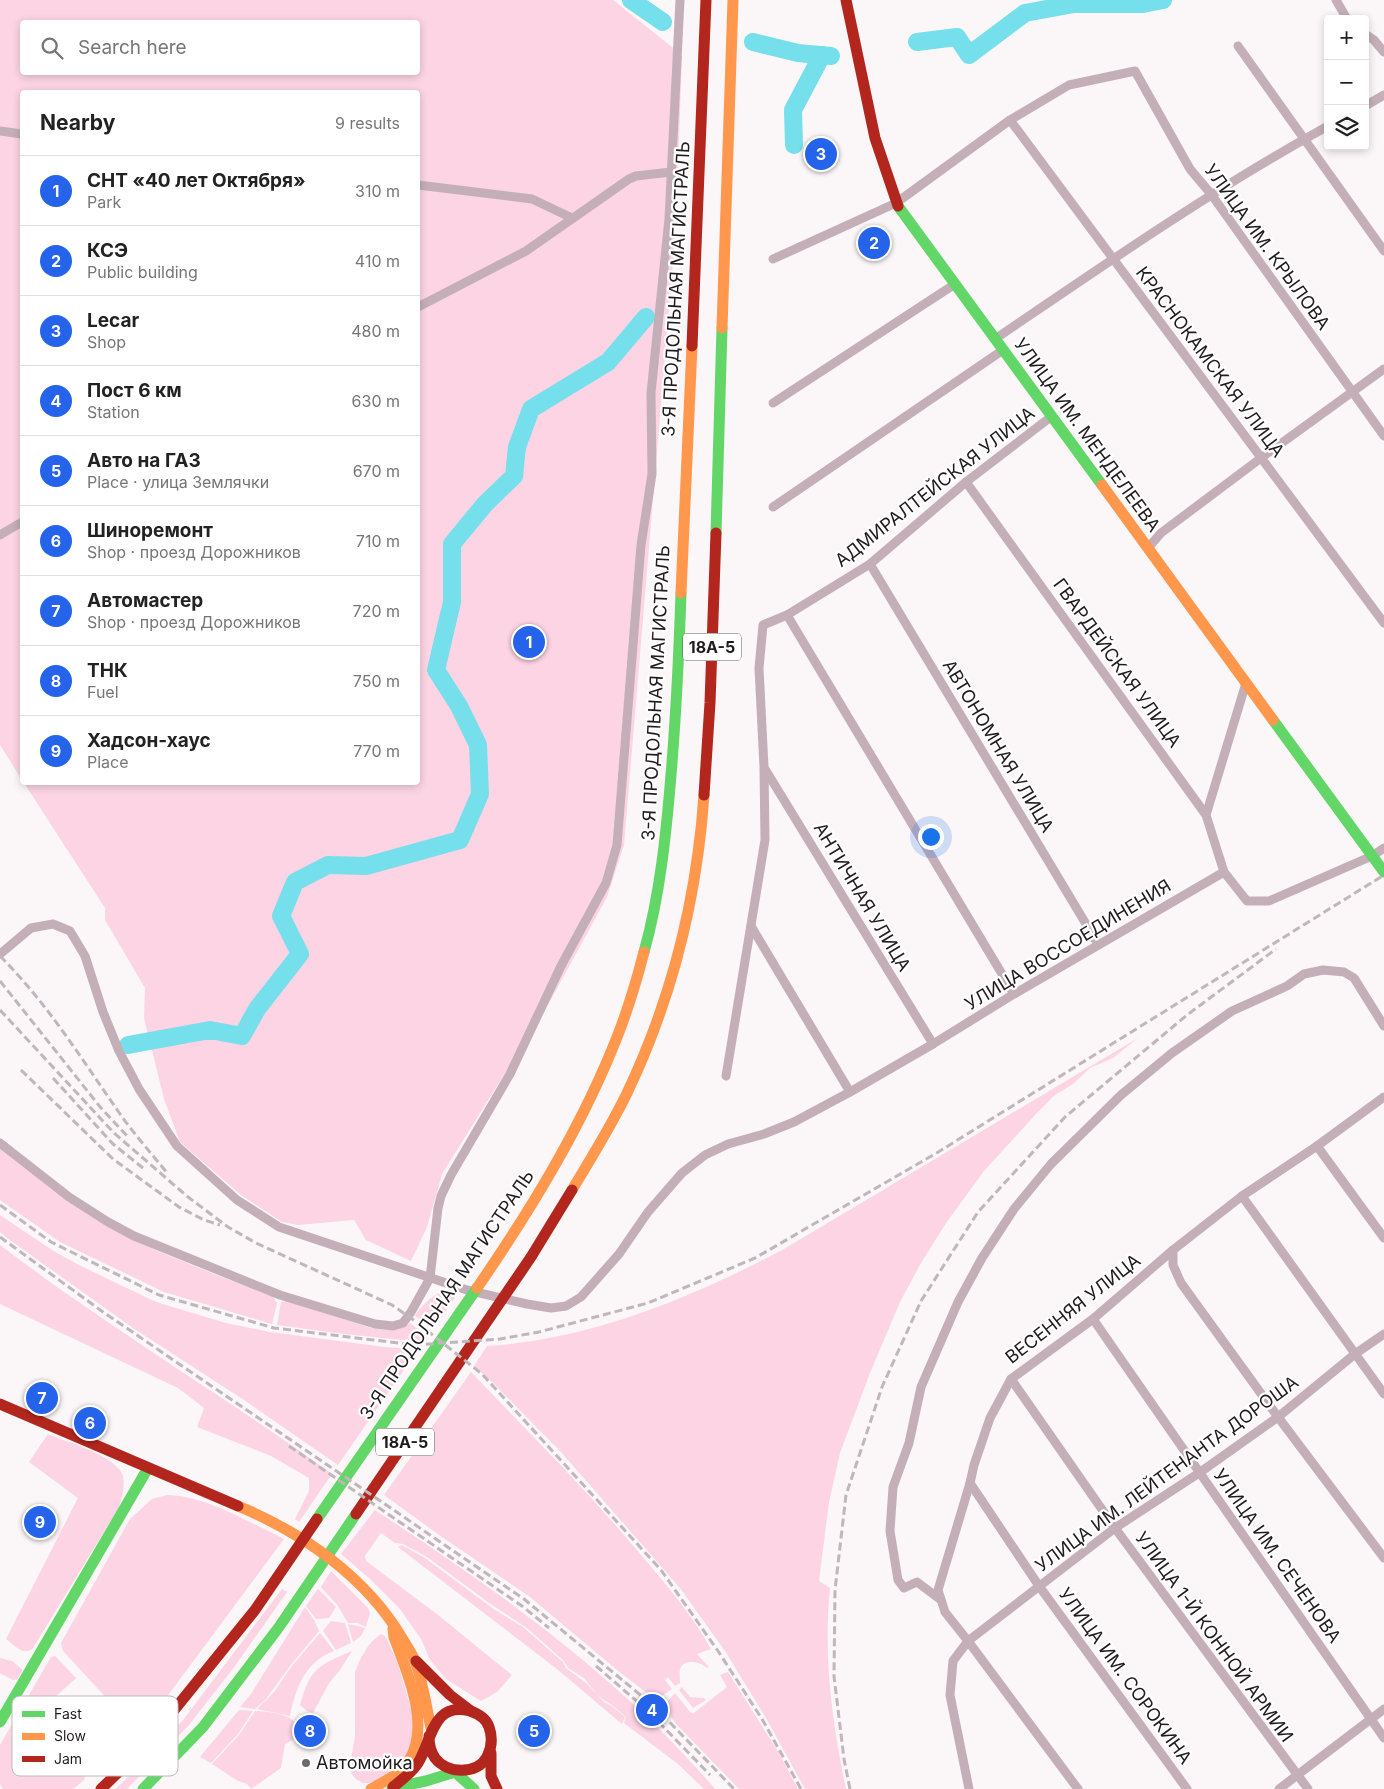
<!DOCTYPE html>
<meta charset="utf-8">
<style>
:root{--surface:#fff;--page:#f2f2f2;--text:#222;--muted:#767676;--line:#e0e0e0;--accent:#2563eb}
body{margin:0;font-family:Inter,sans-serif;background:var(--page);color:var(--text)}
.controls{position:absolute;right:15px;top:15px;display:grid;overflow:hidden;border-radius:5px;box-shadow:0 2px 8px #0003}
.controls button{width:45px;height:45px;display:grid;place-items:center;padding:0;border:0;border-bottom:1px solid var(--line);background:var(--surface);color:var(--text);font:25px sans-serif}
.you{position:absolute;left:930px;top:836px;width:18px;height:18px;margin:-12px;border:4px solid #fff;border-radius:50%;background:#1a73e8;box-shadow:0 0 0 8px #1a73e833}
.badge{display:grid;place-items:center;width:32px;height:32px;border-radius:50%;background:var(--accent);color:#fff;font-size:16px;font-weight:700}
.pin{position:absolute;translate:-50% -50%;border:2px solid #fff;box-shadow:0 1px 5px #0006}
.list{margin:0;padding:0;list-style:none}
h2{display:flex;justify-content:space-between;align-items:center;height:65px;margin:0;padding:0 20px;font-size:21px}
h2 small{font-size:16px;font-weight:400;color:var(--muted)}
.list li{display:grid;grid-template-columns:32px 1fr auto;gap:15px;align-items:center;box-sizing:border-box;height:70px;padding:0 20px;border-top:1px solid var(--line)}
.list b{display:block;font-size:19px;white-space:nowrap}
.list p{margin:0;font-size:16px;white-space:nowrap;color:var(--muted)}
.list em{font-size:16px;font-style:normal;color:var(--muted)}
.icon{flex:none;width:28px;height:28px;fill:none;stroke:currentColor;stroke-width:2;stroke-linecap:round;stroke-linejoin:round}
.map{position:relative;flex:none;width:1384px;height:1789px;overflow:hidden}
.search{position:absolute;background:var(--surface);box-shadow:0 2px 8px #0003;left:20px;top:20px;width:400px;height:55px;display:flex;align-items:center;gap:12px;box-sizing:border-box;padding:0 18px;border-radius:5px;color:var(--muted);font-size:19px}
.panel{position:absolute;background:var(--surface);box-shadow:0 2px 8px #0003;left:20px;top:90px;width:400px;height:695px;border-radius:5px}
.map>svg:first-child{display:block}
.green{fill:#fcd4e4;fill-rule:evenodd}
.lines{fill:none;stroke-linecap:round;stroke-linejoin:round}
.river{stroke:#75dfeb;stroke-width:18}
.street{stroke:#c4afb8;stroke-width:9}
.fast{stroke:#63d668;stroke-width:11}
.slow{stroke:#ff974d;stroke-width:11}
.jam{stroke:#b3261e;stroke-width:11}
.rail{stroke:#c1b6bb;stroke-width:3;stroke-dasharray:8 4;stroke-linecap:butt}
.poi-dot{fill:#6d686a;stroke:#fff;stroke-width:2}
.labels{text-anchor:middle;stroke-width:4.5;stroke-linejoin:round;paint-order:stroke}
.shield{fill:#fff;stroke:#635f61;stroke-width:1}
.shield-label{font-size:16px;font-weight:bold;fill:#201b1d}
.street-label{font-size:18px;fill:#201b1d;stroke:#fff}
.poi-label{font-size:18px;fill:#201b1d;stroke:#fff;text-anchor:start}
.key{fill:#fff;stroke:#bcbbbb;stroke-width:1}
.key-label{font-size:14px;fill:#201b1d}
</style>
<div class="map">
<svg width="1384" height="1789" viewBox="0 0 1384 1789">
<rect width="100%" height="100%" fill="#fbf6f8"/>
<g class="green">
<path d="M0,0H613L682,55L676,226L624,845L607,897L549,1003L442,1174L427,1227L411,1261L366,1240L354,1220L298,1225L282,1222L241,1195L180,1142L164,1099L144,1018L145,988L105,920V908L24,783L418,782V92H22V780L0,745ZM22,22H418V72H22Z"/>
<path d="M1138,1038L1113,1058L1090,1068L1073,1084L1055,1095L1036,1114L984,1171L946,1223L921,1263L900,1302L870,1373L840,1453L829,1502L819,1581L830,1588C823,1655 832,1723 846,1789H805L766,1718L725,1651L680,1588L561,1452L494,1384L474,1366L487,1346C593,1339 691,1298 784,1249Z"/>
<path d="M0,1146L129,1237L160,1252L224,1278L272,1295L277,1303L272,1324L164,1292L60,1242L0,1200Z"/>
<path d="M0,1215L52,1250L79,1265L156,1302L226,1323L270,1332L385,1347L413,1349L419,1348L338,1465L244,1400L133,1328L7,1238L0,1232Z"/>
<path d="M0,1245C107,1327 223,1395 332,1474L299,1522L295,1519L309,1491V1478L271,1456L197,1427L204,1408L178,1388L0,1304Z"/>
<path d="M439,1293H447L456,1296L434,1328L415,1316C419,1308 432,1296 439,1293Z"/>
<path d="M285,1301H290L371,1328C385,1330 399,1332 410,1323L428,1337L423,1341H412L344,1334L277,1325L281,1302Z"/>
<path d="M471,1372C528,1432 588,1491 641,1555C666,1584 692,1615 711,1649L697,1654L709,1667L707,1668C701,1662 684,1658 680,1669C679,1673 680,1679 680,1683L675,1686L668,1677L665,1680L672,1689L656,1700L617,1670L530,1597L442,1537L384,1495Z"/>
<path d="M48,1434C67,1442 117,1456 123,1476C125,1486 122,1497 119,1507L33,1648C24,1657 14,1645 6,1639L78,1498L29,1462Z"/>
<path d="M167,1495C204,1495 251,1523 284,1539L160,1706L155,1710H150L112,1704L63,1651L61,1643L130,1519L152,1499Z"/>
<path d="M375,1510C498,1591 619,1676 715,1789H704L678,1764L624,1723L626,1717L612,1705L598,1696L584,1678L568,1668L564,1661L527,1628L489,1603L427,1557L403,1544L395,1543L381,1533L365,1556L366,1561L438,1615L512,1675L497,1692L481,1701L446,1679L430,1660L421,1639L400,1609L369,1578L341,1554Z"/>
<path d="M402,1545L425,1558L495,1610L523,1627L563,1662L566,1668L586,1683L604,1702L612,1706L625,1717L622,1724L557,1669L398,1547Z"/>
<path d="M331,1571L368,1608L370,1613L366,1627L358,1623H348L338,1606L321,1587Z"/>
<path d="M282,1589L287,1592L235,1666L189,1725L127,1789H116L183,1720Z"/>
<path d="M318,1589L336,1607L329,1618L316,1619L306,1606Z"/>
<path d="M305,1607L314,1620L319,1631L290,1666L266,1699L255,1709L240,1707L251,1694Z"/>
<path d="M331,1621L345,1623L351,1643L336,1650L323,1631Z"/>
<path d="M348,1624L365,1628L361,1636L353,1642Z"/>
<path d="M320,1633L334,1651C305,1662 296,1687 290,1716L257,1709L275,1691L291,1667Z"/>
<path d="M381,1634L385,1636L397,1661L413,1715V1740L404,1760L378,1780L368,1783H362L356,1779L351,1773L350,1765L355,1736V1672C360,1659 368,1642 381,1634Z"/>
<path d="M352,1651L340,1670L329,1683L313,1713L307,1711L300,1705C310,1668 319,1665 352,1651Z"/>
<path d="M55,1656L76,1678L53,1699L54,1706L46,1710L71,1773L82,1769L85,1779L73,1789H3L0,1784V1745L51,1657Z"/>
<path d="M0,1658L12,1661L23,1670L17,1679L13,1680L0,1673Z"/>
<path d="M728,1672L779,1753L798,1789H739L677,1725L663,1707L675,1693L691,1713H694L727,1687L720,1675Z"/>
<path d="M682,1687L690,1697L704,1698L706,1700L693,1708L679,1690Z"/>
<path d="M239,1710L253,1711L238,1734L211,1763L200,1757Z"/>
<path d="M255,1711C276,1712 293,1714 305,1733L285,1744L281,1768L251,1789L247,1784L238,1781L212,1764L239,1735Z"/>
</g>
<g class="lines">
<g class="river">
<path d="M631,0L663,22"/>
<path d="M753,42L798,53L831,56"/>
<path d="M917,42L957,37L969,55L1025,13L1074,4H1143L1163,0"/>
<path d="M794,145L793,110L822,55"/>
<path d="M128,1045L210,1030L242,1036L257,1009L300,954L281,916L295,882L328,865L366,866L460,840L480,794L478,745L459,706L436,670L452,602V544L485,504L514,476L517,447L531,409L608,362L646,317"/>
</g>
<g class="street">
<path d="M1336,0L1347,19"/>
<path d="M1365,34L1374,40L1384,52"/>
<path d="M1238,46L1384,251"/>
<path d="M1365,106L1384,95"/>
<path d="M1010,120L1384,623"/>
<path d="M0,131L22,134"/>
<path d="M418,185L532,199L572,218"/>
<path d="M773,259L896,203L1010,120L1069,85L1135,71L1190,169L1211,194L1384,436"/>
<path d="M418,307L526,251L629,179L636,176L671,172"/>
<path d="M995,339C1104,265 1212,190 1328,126"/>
<path d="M773,403L955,284"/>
<path d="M966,482L1206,815L1224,872L1247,901H1269L1372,856L1384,848"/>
<path d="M773,507L1003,350"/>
<path d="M0,535L22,522"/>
<path d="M1148,548L1161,533L1261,458L1384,369"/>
<path d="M870,564L1098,944"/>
<path d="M787,615L1014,994"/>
<path d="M765,769L933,1044"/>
<path d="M1206,815L1246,683"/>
<path d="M751,926L850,1092"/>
<path d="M0,954L31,928L53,924L70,931L85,956L103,1012L119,1051L139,1089L177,1146L237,1200L279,1227L467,1290L527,1304L551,1308L566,1306L581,1297L619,1254L648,1212L682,1173L705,1155L728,1144L764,1134L794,1122L850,1092L933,1044L1014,994L1224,872"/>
<path d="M726,1076L765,840L764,767L759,668L763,625L787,615L870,564L966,482L1052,416"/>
<path d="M0,1143L69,1197L108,1222L134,1236L280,1295L375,1324L393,1326L403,1323L411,1312L430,1278L438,1208L441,1196L451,1175L510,1074L561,966L606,883L617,845L641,545L652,474L651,393L669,219L680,0"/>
<path d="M1317,1146L1384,1238"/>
<path d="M1242,1196L1384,1394"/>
<path d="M1173,1250V1265L1181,1283L1278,1417L1384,1558"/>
<path d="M1093,1319L1384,1738"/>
<path d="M1011,1379L1115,1528L1308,1789"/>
<path d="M970,1483L1039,1586L1187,1789"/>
<path d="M941,1600L917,1582L904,1588L898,1580L890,1531L893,1487L909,1443L921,1387L958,1302L982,1258L1014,1209L1051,1164L1121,1095L1172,1053L1232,1011L1287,986L1304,974L1323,970L1344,972L1354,978L1384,1026"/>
<path d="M969,1789L950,1695L953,1661L968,1641L1115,1528L1199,1473L1278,1417L1355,1354L1384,1334"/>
<path d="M1078,1789L968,1641L945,1612L938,1590L970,1483L974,1465L990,1418L1011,1379L1093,1319L1173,1250L1242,1196L1317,1146L1384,1097"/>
<path d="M1279,1789L1384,1709"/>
</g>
<g class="fast">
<path d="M898,206L1102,485"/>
<path d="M716,533L722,328"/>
<path d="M1273,720L1384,872"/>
<path d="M644,952C660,895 666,835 671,775C676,715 679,654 681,593"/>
<path d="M317,1519L477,1288"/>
<path d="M0,1722L148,1468"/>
<path d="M392,1788L426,1781L455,1772L474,1789"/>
<path d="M143,1789L203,1727L279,1627L356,1514"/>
</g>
<g class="slow">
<path d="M722,328L733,0"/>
<path d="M1102,485L1273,720"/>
<path d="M681,593L692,346"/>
<path d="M572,1190C591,1158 612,1125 628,1091C672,998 697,897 704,795"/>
<path d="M477,1288C532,1208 584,1123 619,1032C629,1006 637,979 644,952"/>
<path d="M238,1506C303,1533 366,1577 402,1638C406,1645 412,1653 415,1661C423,1682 426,1706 431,1728"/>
<path d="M371,1789C384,1782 399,1774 408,1762C432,1727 407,1672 394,1637L393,1629"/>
</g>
<g class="jam">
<path d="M846,0L875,138L898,206"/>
<path d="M692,346L706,0"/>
<path d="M704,795L710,703L716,533"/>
<path d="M0,1404L238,1506"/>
<path d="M356,1514L531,1257L572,1190"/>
<path d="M416,1661L450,1695L471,1711"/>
<path d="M491,1753V1776L497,1789"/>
<path d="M393,1787C401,1780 412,1773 418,1763C432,1741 432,1701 470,1711C479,1714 486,1718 489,1727C493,1738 492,1747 487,1757C477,1775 447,1774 435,1758C430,1751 429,1744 429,1736"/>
<path d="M101,1789L145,1746L255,1610L317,1519"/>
</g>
<g class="rail">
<path d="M0,956C47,1003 81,1058 118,1111C133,1133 151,1153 168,1174"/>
<path d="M0,981L101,1108L129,1138"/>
<path d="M0,1010L114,1133L188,1197L228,1227L256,1243L392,1305L415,1321L482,1374L661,1570L718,1651L762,1719L801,1789"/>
<path d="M21,1070L113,1159L179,1207L204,1220L220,1225"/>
<path d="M53,1078L113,1144L143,1168"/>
<path d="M0,1205L51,1242L159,1295L274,1328L415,1345L500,1339L539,1332L648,1303L755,1258L935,1154L1384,875"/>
<path d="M0,1237L103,1312L524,1599L655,1707L734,1789"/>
<path d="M289,1446L522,1606L549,1628"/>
<path d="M596,1666L647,1710L710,1775"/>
<path d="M850,1789L844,1759L834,1676L835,1590L846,1495L882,1387L921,1301L978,1212L1065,1117L1187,1015L1276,949"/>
</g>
</g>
<circle class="poi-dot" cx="306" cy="1763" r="5"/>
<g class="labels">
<g class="shield">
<rect x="683" y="633.5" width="58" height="27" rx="4"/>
<rect x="376" y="1428.5" width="58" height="27" rx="4"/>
</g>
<g class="shield-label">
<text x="712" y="653">18А-5</text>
<text x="405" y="1448">18А-5</text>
</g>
<g class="street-label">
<text transform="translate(1267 247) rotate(54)" y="6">УЛИЦА ИМ. КРЫЛОВА</text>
<text transform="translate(676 289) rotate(-87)" y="6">3-Я ПРОДОЛЬНАЯ МАГИСТРАЛЬ</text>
<text transform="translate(1210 362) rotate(53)" y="6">КРАСНОКАМСКАЯ УЛИЦА</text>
<text transform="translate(1087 435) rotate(54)" y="6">УЛИЦА ИМ. МЕНДЕЛЕЕВА</text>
<text transform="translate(935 487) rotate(-38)" y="6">АДМИРАЛТЕЙСКАЯ УЛИЦА</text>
<text transform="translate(1117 663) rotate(54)" y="6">ГВАРДЕЙСКАЯ УЛИЦА</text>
<text transform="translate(656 693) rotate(-87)" y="6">3-Я ПРОДОЛЬНАЯ МАГИСТРАЛЬ</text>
<text transform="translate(998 746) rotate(59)" y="6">АВТОНОМНАЯ УЛИЦА</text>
<text transform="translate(862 897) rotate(59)" y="6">АНТИЧНАЯ УЛИЦА</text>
<text transform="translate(1068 945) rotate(-31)" y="6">УЛИЦА ВОССОЕДИНЕНИЯ</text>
<text transform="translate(447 1295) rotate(-56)" y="6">3-Я ПРОДОЛЬНАЯ МАГИСТРАЛЬ</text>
<text transform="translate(1073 1309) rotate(-38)" y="6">ВЕСЕННЯЯ УЛИЦА</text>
<text transform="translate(1167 1474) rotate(-36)" y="6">УЛИЦА ИМ. ЛЕЙТЕНАНТА ДОРОША</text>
<text transform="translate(1277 1556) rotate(55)" y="6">УЛИЦА ИМ. СЕЧЕНОВА</text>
<text transform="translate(1214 1637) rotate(54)" y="6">УЛИЦА 1-Й КОННОЙ АРМИИ</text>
<text transform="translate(1125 1676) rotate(54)" y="6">УЛИЦА ИМ. СОРОКИНА</text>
</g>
<g class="poi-label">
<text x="316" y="1769">Автомойка</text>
</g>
</g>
<rect x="12" y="1696" width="166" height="80" rx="8" class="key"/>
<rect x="22" y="1711" width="23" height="6" fill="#63d668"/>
<rect x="22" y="1733" width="23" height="7" fill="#ff974d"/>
<rect x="22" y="1756" width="23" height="6" fill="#b3261e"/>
<g class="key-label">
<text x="54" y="1719">Fast</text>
<text x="54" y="1741">Slow</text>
<text x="54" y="1764">Jam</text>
</g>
</svg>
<div class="controls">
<button>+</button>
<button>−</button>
<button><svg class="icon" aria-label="layers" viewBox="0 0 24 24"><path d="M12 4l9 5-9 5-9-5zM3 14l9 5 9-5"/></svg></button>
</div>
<div class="you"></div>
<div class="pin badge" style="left:529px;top:642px">1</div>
<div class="pin badge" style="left:874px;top:243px">2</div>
<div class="pin badge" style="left:821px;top:154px">3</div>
<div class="pin badge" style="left:652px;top:1710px">4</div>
<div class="pin badge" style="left:534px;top:1731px">5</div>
<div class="pin badge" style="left:90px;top:1423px">6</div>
<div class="pin badge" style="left:42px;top:1398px">7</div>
<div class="pin badge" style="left:310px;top:1731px">8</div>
<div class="pin badge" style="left:40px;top:1522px">9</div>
<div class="search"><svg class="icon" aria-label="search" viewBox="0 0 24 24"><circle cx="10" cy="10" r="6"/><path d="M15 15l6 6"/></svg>Search here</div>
<section class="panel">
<h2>Nearby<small>9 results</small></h2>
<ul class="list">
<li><span class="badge">1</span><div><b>СНТ «40 лет Октября»</b><p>Park</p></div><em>310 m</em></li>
<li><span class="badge">2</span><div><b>КСЭ</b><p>Public building</p></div><em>410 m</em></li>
<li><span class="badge">3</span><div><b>Lecar</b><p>Shop</p></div><em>480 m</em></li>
<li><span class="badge">4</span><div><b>Пост 6 км</b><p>Station</p></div><em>630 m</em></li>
<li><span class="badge">5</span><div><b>Авто на ГАЗ</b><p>Place · улица Землячки</p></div><em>670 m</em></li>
<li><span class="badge">6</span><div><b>Шиноремонт</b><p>Shop · проезд Дорожников</p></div><em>710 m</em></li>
<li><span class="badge">7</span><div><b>Автомастер</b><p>Shop · проезд Дорожников</p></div><em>720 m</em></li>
<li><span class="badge">8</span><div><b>ТНК</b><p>Fuel</p></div><em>750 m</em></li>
<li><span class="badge">9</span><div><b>Хадсон-хаус</b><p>Place</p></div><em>770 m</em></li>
</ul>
</section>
</div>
